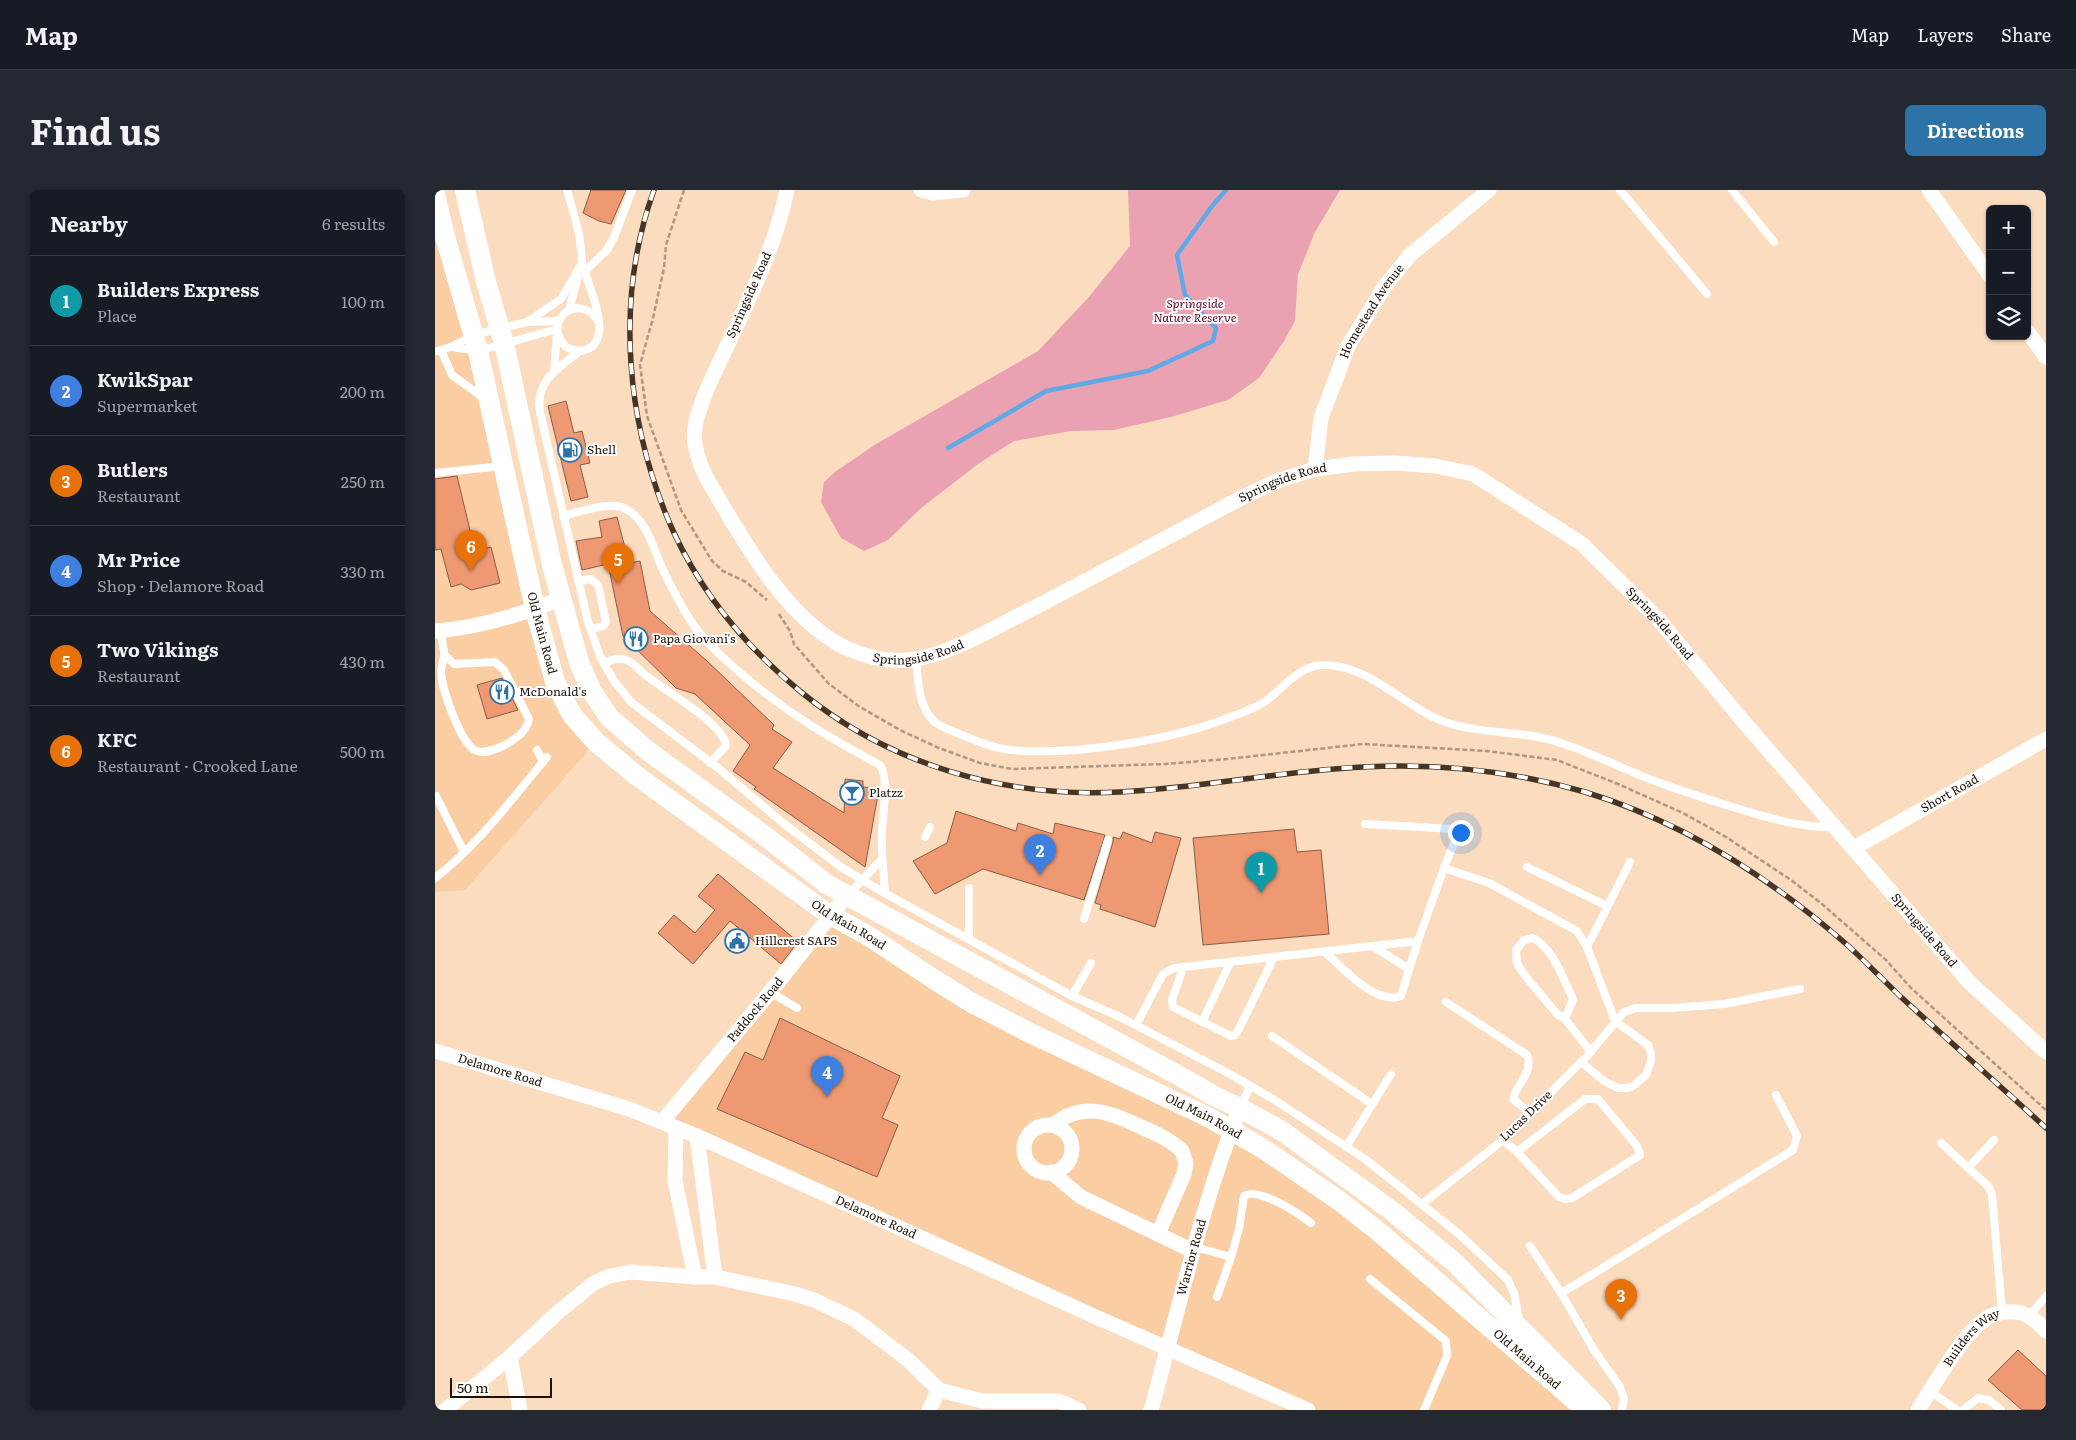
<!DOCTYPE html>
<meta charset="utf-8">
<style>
:root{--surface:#171b24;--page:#242831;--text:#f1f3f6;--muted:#9ea1a6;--line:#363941;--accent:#2e73a8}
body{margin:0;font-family:Literata,serif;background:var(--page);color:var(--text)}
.controls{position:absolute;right:15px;top:15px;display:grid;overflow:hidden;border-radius:8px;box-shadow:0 1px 4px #0004}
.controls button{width:45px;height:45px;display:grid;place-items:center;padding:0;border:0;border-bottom:1px solid var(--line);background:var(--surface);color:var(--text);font:25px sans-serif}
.scale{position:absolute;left:15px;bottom:12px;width:102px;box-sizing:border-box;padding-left:5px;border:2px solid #1e1104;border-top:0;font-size:14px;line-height:18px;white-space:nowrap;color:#1e1104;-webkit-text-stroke:4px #fff;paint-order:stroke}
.you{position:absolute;left:1025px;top:642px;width:18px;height:18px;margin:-12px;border:4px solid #fff;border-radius:50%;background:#1a73e8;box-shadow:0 0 0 8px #1a73e833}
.badge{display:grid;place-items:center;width:32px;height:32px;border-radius:50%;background:var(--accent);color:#fff;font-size:16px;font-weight:700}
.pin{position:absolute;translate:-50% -41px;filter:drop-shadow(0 1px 2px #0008)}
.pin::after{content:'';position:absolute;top:26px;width:18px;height:15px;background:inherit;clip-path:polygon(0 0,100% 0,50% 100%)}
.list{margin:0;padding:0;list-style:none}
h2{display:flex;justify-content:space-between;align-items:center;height:65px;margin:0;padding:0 20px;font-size:21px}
h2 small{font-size:16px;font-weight:400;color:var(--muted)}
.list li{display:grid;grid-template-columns:32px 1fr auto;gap:15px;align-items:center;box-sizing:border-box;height:90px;padding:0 20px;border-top:1px solid var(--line)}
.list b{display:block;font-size:19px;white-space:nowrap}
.list p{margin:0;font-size:16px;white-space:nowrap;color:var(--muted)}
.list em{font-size:16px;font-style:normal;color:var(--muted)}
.icon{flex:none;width:28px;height:28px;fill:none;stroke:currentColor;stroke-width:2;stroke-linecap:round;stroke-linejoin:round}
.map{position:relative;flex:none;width:1611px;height:1220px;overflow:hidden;border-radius:8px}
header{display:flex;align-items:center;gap:30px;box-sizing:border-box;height:70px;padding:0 25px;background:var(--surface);border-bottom:1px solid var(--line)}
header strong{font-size:24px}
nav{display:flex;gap:28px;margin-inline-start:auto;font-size:18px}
.intro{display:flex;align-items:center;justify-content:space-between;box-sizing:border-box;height:120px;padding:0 30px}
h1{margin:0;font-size:35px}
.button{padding:12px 22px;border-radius:8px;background:var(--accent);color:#fff;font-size:18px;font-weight:700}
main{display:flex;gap:30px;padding:0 30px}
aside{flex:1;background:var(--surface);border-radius:8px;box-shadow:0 1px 4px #0004}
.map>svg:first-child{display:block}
.built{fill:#facda3}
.green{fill:#eaa2b2}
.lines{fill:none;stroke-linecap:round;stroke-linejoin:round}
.stream{stroke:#5fa9e6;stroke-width:4.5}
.building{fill:#ef9972;stroke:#885c49}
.path{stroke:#b0977f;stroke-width:2.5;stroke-dasharray:5 2.5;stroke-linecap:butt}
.lane{stroke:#fff;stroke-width:8}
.street{stroke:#fff;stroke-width:15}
.secondary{stroke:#fff;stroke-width:20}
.rail-casing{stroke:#463525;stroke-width:5.5}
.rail{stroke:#fff;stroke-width:4;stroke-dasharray:11;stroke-linecap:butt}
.labels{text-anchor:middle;stroke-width:4;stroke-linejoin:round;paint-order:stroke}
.street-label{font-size:12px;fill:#1e1104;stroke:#fff}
.park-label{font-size:12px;font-style:italic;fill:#600b2b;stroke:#fff}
.poi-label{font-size:12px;fill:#1e1104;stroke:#fff;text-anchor:start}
</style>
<header>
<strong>Map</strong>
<nav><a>Map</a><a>Layers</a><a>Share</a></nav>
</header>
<div class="intro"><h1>Find us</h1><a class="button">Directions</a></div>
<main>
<aside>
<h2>Nearby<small>6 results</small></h2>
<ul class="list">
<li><span class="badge" style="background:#0f9aa8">1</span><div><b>Builders Express</b><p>Place</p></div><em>100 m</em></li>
<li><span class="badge" style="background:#3f7fe0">2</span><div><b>KwikSpar</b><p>Supermarket</p></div><em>200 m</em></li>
<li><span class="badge" style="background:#e8710a">3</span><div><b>Butlers</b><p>Restaurant</p></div><em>250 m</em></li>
<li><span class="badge" style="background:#3f7fe0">4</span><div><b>Mr Price</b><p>Shop · Delamore Road</p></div><em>330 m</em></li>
<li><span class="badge" style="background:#e8710a">5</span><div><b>Two Vikings</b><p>Restaurant</p></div><em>430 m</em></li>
<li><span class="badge" style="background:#e8710a">6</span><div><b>KFC</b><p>Restaurant · Crooked Lane</p></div><em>500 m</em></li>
</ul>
</aside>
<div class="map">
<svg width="1611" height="1220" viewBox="0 0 1611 1220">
<rect width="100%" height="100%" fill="#fbdcbe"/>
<g class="built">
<path d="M0,4L120,492L161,552L30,700L0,702Z"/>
<path d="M397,725L446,755L827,958L1151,1220H873L227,932Z"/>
</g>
<path class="green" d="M693,0H905L880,42L863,84L860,131L849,151L824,188L793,210L736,227L679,240L636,241L579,251L543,274L485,319L453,350L429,361L406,348L386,312L389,292L400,282L441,254L603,161L653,108L695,56Z"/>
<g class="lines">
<path class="stream" d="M513,258L611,201L713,181L778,151L781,138L750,105L742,65L777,16L791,0"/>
</g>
<g class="building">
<path d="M156,0H191L176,34L164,31L148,23Z"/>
<path d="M131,211L139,243L147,241L155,273L145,275L153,307L136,311L113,216Z"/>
<path d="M22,286L40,361L56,357L65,393L36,400L26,394L16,397L6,359L0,360V289Z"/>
<path d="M182,327L194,373L205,371L215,421L272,471L339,535L337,539L357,552L338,578L409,623L410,589L428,591V597L444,599L430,677L319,599L321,597L298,581L315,555L260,504L241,498L188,446L173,374L147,380L141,351L167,347L164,331Z"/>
<path d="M67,488L83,520L52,529L42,495Z"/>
<path d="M521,621L581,641L583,633L618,644L620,633L670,645L649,710L548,679L500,704L478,671L512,653Z"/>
<path d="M859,639L862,662L886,660L894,744L768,755L758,648Z"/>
<path d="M688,642L717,653L720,642L746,648L720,737L665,719L666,715L660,713L678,652V647L685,649Z"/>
<path d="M283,684L363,752L346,774L295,731L258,774L223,743L239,725L260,743L280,720L263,706Z"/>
<path d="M345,828L465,886L447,928L463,935L442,987L282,919L310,862L328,870Z"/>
<path d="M1583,1160L1611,1186V1220H1587L1553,1190Z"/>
</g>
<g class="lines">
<g class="path">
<path d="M249,0L231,55L229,78L218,128L205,175L212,226L246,320L277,371L288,381L311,392L332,410"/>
<path d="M344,424L355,441L359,454L394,494L425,517L467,541L504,558L545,573L577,579L730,574L792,569L928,554L1052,561L1122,570L1183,594L1248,623L1291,647L1356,690L1387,714L1451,770L1476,798L1611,920"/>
</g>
<g class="lane">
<path d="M132,0C136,15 141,30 144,45C146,54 146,63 147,72C151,92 180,146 153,159C145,162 138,161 131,157C105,130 145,101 163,131"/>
<path d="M1185,0L1272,104"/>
<path d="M1297,0L1339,52"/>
<path d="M150,81L172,60L179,47L197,0"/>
<path d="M134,120L143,87"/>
<path d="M92,132L123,131"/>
<path d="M16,157L43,161L122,139"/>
<path d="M6,160L17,185L50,209"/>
<path d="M2,161L16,157L39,145L92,132L126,109L147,73"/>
<path d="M145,161C123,178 100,191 105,222L153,432L165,466L179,491L196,512L283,578L348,633L406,677L444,700L637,806L685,827L795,884L838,909L930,969L1024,1044L1073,1090L1079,1103L1084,1130"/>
<path d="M119,181L122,145"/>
<path d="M0,283L68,276"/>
<path d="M128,326C145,322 175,310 191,319C214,332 218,360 229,382C239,402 249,423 263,441C277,458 292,472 309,486C351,522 396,549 445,575C455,592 447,625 447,644C446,664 449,684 450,703"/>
<path d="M143,391L156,389L163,395L171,432L168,436L156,439"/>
<path d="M5,441C6,448 9,456 9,464C9,470 6,476 6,483C7,499 26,556 42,561C51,564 61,559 68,556C79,550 92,542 94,529L69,480L60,472L19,474L9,464"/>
<path d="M481,469C483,487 483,509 493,524C500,536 515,540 527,545C542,551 560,559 576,560C640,566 738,550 798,526C809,522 821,518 831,511C847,499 863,477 886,475C934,473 968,517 1010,532C1048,545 1089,540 1126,553C1157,563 1186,578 1217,590C1249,602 1281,612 1314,622C1343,630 1369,638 1400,637"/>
<path d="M169,473C177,470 183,467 191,470C198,472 203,479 209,484C227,499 290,534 291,556L275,573"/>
<path d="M102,560L108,572"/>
<path d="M1,606L29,662"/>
<path d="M930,634L1018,639L1022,646L1009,678"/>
<path d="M490,647L495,637"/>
<path d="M1092,677L1172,716"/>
<path d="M0,688C43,655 77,609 112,567"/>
<path d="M534,698V749"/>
<path d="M413,705L447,669"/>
<path d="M649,729L673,650"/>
<path d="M939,757L974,779"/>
<path d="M1152,757L1195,672"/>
<path d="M890,762C908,778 941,816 966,806L983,751"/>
<path d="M748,778L737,810L738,817L796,846L800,845L803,841L838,769"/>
<path d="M335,802L362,818"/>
<path d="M637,806L656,773"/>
<path d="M1011,812L1092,865C1099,882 1082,893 1078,909L1095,923"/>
<path d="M1130,829L1138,809C1128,789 1119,759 1098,748L1089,750L1081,760L1082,773L1088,783L1122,824L1130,829L1156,862"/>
<path d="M767,832L795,773"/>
<path d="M701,835L728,784L739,778L983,751L1009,678L1054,693L1142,741L1152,757L1180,831L1213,855L1216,863V871L1211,885L1198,896L1193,898H1183L1169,891L1146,872"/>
<path d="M837,846L937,914"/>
<path d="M806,917L815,896"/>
<path d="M1068,950L1082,962L1124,1007L1130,1009L1137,1008L1205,965L1202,956L1163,909H1150L1082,962"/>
<path d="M1506,953L1554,997L1557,1005L1567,1122"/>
<path d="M911,957L956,884"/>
<path d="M1533,978L1559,950"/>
<path d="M987,1014L1068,950L1152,866L1189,822L1201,818H1238L1289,814L1365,799"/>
<path d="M1095,1056L1126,1103L1159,1160L1185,1197L1189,1209L1187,1220"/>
<path d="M760,1057L796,1067"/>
<path d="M935,1089L1011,1151L1012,1166L989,1220"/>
<path d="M1126,1103L1158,1084L1358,960L1362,946L1341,905"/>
<path d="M782,1107L796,1067L804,1039L809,1006C824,997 863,1023 876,1033"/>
<path d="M1594,1126L1611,1106"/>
<path d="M1495,1201L1522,1220"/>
<path d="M1528,1220L1543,1208L1554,1210L1566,1220"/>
</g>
<g class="street">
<path id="s1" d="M352,0C339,66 300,137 272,199C258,236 253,250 271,287C305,345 349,428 411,458C433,468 457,473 481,469C519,462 555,440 589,423C663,385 736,345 810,306L842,291L880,279L920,274L960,273L1000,276L1038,284L1147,354L1223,429L1308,531L1534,792L1611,862"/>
<path d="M486,0L498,3L528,0"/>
<path d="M1494,0L1555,86"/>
<path d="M1592,141L1611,167"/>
<path id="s2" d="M880,279L886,228L913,156L950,96L975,65L1054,0"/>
<path d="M0,441C41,438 88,424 127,408"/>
<path id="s3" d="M1419,658L1611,549"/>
<path id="s4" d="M0,861L194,919L262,946L661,1127L873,1220"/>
<path id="s5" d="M227,932L341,795L411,706"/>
<path d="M618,935C648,911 675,922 706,937C720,943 736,950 747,961L751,973L749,984L723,1044"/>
<circle cx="613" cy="959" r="24"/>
<path d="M241,938L240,991L260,1087"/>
<path d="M262,946L280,1087"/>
<path d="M616,982L646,1007L758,1061"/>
<path d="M75,1167L85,1220"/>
<path d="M10,1220L75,1167L121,1124L159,1093L175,1086L196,1082L260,1087H280L360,1104L379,1110L419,1129L472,1169L504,1200L547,1211H624L644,1220"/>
<path d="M494,1220L504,1200"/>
<path id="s6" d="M716,1220C744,1119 766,1015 805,918"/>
<path id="s7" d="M1483,1220C1498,1197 1528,1144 1549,1130C1561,1121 1580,1119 1593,1126C1600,1129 1606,1136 1611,1141"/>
</g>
<g class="secondary">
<path d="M30,0L51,92L69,153L117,375L144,472L156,500L174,527L213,561L326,643L393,695L750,889L779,906L805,918L847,941L957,1021L1019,1072L1166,1220"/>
<path id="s8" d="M0,4L9,43L43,161L100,419L120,492L137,525L161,552L202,586L392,723L432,745L500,790L537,813L593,842L775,928L827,958L906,1012L944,1042L1151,1220"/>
</g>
<g class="rail-casing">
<path id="rail" d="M219,0C179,111 191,237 239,343C268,405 313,459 366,502C455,575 570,608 685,602C766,598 846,581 928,577C1003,573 1078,581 1150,602C1248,632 1333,686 1410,753C1429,770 1447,789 1466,807C1514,851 1563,894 1611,938"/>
</g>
<use href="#rail" class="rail"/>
</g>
<defs>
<g id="fuel-ring" transform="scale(1.25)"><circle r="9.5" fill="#fff" stroke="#2e73a8" stroke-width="1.5"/><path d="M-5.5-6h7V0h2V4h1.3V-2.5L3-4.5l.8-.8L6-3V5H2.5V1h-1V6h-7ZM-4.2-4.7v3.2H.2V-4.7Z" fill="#2e73a8"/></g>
<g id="restaurant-ring" transform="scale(1.25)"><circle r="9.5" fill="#fff" stroke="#2e73a8" stroke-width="1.5"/><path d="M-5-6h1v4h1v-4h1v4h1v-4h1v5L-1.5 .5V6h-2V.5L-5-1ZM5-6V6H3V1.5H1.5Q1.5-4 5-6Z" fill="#2e73a8"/></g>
<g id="bar-ring" transform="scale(1.25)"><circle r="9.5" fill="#fff" stroke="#2e73a8" stroke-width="1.5"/><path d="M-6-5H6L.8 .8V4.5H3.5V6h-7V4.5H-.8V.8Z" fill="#2e73a8"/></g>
<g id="civic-ring" transform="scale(1.25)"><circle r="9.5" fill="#fff" stroke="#2e73a8" stroke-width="1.5"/><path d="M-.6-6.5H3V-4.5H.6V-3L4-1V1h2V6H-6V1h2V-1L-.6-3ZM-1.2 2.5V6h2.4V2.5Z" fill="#2e73a8"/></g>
</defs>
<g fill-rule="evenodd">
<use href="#fuel-ring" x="135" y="260"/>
<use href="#restaurant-ring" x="201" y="449"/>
<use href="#restaurant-ring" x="67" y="502"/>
<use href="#bar-ring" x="417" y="603"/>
<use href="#civic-ring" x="302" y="751"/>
</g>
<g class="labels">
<g class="street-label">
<text transform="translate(314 105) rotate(-66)" y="4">Springside Road</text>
<text dy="4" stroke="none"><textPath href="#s2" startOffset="170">Homestead Avenue</textPath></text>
<text dy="4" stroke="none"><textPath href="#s1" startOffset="1011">Springside Road</textPath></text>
<text dy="4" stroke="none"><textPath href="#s1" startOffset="1446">Springside Road</textPath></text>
<text dy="4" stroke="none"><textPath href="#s8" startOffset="452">Old Main Road</textPath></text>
<text dy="4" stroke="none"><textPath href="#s1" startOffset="606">Springside Road</textPath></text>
<text dy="4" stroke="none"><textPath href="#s3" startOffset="110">Short Road</textPath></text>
<text dy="4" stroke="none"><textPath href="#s8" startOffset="888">Old Main Road</textPath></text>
<text dy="4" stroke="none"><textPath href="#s1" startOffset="1851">Springside Road</textPath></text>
<text dy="4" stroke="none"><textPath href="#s5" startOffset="146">Paddock Road</textPath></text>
<text dy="4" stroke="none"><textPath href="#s4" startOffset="68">Delamore Road</textPath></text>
<text transform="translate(1091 926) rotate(-44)" y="4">Lucas Drive</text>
<text dy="4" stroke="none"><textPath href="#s8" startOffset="1292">Old Main Road</textPath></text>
<text dy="4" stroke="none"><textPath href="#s4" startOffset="472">Delamore Road</textPath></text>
<text dy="4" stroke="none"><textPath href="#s6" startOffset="158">Warrior Road</textPath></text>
<text dy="4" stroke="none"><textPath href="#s7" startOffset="91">Builders Way</textPath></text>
<text dy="4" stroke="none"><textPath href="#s8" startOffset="1698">Old Main Road</textPath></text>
</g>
<g class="park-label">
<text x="760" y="118">Springside<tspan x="760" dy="14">Nature Reserve</tspan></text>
</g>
<g class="poi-label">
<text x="152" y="264">Shell</text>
<text x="218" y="453">Papa Giovani's</text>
<text x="84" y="506">McDonald's</text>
<text x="434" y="607">Platzz</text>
<text x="320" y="755">Hillcrest SAPS</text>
</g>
</g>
</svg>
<div class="controls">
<button>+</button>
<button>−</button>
<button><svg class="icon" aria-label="layers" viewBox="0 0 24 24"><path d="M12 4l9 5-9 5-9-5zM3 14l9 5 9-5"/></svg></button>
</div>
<div class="scale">50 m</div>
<div class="you"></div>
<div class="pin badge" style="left:826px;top:703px;background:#0f9aa8">1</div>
<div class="pin badge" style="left:605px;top:685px;background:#3f7fe0">2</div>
<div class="pin badge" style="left:1186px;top:1130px;background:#e8710a">3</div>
<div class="pin badge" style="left:392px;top:907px;background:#3f7fe0">4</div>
<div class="pin badge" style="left:183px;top:394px;background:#e8710a">5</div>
<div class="pin badge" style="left:36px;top:381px;background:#e8710a">6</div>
</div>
</main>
